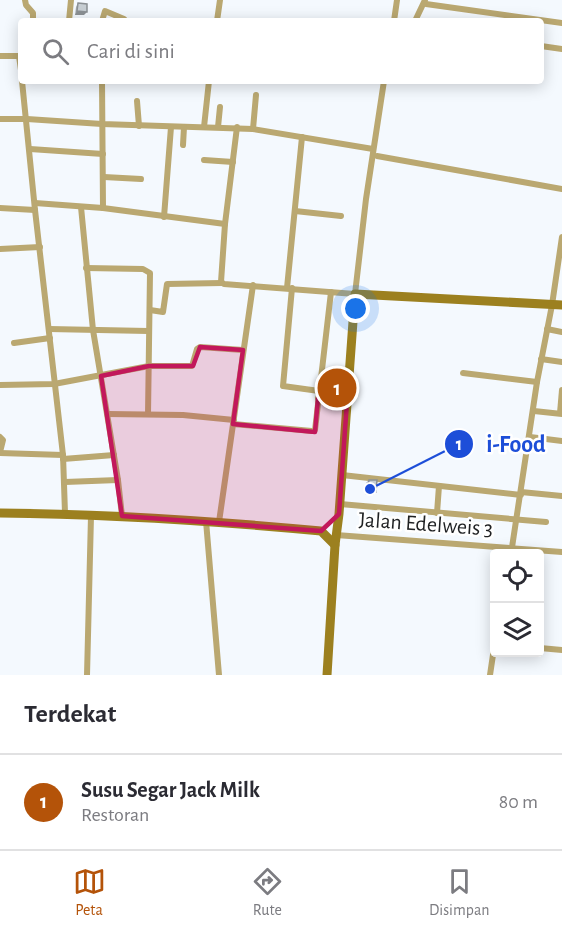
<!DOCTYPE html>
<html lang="id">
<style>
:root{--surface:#fff;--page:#f2f2f3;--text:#2b2b33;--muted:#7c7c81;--line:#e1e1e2;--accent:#b45309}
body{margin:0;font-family:"Alegreya Sans",sans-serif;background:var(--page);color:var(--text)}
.controls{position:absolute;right:18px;bottom:18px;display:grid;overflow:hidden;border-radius:6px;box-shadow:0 3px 15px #0003}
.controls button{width:54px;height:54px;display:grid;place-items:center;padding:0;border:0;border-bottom:2px solid var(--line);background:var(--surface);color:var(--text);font:30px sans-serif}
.you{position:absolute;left:356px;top:309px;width:21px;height:21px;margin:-15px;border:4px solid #fff;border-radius:50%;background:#1a73e8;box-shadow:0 0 0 9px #1a73e833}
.badge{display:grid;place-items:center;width:39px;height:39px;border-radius:50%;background:var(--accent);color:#fff;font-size:20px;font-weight:700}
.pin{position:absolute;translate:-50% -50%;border:3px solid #fff;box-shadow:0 2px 6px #0006}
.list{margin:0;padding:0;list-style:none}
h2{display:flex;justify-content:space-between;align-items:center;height:78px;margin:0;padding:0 24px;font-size:26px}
h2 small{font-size:20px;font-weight:400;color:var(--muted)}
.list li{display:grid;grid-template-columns:39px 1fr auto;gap:18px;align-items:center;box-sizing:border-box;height:96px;padding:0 24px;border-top:2px solid var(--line)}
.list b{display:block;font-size:22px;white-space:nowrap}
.list p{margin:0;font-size:20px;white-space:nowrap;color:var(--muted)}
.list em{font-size:20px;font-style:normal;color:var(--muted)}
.icon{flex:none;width:33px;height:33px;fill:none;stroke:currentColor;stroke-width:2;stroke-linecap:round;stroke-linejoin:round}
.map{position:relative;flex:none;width:562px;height:675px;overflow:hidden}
.search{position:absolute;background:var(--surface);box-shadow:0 3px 15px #0003;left:18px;right:18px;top:18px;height:66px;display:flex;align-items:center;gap:15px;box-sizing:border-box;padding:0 21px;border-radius:6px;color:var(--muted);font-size:22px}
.sheet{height:174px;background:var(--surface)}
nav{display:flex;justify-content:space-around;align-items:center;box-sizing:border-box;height:84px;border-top:2px solid var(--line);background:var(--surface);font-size:16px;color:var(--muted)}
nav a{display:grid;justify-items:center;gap:3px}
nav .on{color:var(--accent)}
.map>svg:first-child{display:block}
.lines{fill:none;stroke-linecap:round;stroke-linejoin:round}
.street{stroke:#baa871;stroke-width:6}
.secondary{stroke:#9c801f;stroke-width:9}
.wall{fill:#abb1b5}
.shaded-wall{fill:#8b9094}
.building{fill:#c7ced3;stroke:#8b9094;stroke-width:1.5}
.marked{fill:#c2185b;fill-opacity:0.2;stroke:#c2185b;stroke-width:4.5;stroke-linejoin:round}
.labels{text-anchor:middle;stroke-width:5;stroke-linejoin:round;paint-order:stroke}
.street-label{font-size:22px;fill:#1f2123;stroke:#fff}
.leader{fill:none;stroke:#1d4ed8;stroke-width:2}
.callout-dot{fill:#1d4ed8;stroke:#fff;stroke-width:2}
.mark-label{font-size:18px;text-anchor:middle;font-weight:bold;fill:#fff}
.callout-label{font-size:24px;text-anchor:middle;font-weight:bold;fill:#1d4ed8;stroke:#fff;stroke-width:5;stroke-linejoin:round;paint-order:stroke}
</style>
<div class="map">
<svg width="562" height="675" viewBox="0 0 562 675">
<rect width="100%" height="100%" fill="#f4f9fe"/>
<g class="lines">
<g class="street">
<path d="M25,0L26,5L33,13V21"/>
<path d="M426,4L562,23"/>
<path d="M69,21L71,0"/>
<path d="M102,21L105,11L124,19"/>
<path d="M217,21L220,0"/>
<path d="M394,21L397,0"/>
<path d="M415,21L425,0"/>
<path d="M541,46L562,49"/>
<path d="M0,56H21"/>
<path d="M19,56L21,70"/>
<path d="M22,81L35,210L63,455L65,513"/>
<path d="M102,81L103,208"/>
<path d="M137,101L139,126"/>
<path d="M0,119H27L102,124L253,129L373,149"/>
<path d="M204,127L209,81"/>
<path d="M218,127L220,107"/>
<path d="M237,127L225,224L221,282L224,284L355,294L366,199L384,81"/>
<path d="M253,129L256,95"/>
<path d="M183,145L184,127"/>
<path d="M30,149L103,154"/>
<path d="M377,156L562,189"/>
<path d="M204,160L233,162"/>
<path d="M104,177L141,179"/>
<path d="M35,203L103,208L225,224"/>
<path d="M81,207L93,330L118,480L122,516"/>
<path d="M0,208L35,210"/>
<path d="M295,211L341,216"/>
<path d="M164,217L171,127"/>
<path d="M0,249L40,247"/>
<path d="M86,268L143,269L150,273L148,414"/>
<path d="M287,288L302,137"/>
<path d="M292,288L283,386L319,391"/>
<path d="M150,310L163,312L167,284L222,283"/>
<path d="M49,329L148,331"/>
<path d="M547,329L562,332"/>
<path d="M14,343L50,338"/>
<path d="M541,359L562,362"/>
<path d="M463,373L537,382"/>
<path d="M0,385L54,384L149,366H192L197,349L200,347L243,350"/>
<path d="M318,398L347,402"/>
<path d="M534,411L562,414"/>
<path d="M560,413L562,390"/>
<path d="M108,414L183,415L234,420"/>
<path d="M233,424L312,431L315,430L331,292"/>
<path d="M0,437L3,440L0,452"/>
<path d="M530,437L562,441"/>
<path d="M0,453L63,455"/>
<path d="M63,459L114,455"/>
<path d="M342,475L521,495"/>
<path d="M65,482L118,480"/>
<path d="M521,492L562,496"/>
<path d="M340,504L546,522"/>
<path d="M437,513L439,486"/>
<path d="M206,521L219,675"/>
<path d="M219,522L253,285"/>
<path d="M336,535L562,552"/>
<path d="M511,554L537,382L552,305L562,237"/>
<path d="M540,648L562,650"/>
<path d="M87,675L91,516"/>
<path d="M490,675L494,648"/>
</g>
<g class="secondary">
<path d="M0,513C107,514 214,521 321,531L335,545"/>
<path d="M327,675L335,545L339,514L355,294L562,305"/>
</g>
</g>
<g class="wall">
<path d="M78,3L84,15H75L76,7Z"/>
<path d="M369,480L376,492L373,495L365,494L366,483Z"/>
</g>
<g class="shaded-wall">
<path d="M77,11L87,12L84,15H75Z"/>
<path d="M367,491L376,492L373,495L365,494Z"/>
</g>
<g class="building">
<path d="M78,3L87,4V12L77,11Z"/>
<path d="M369,480H377L376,492L367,491Z"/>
</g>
<path class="marked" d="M200,347L243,350L233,424L315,432L318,398L347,402L339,514L321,531L122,516L101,376L149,366H193Z"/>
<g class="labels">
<g class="street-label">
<text transform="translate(426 523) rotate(4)" y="8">Jalan Edelweis 3</text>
</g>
</g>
<path class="leader" d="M370 489L459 444"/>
<g class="callout-dot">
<circle cx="370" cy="489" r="6"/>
<circle cx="459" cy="444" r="15"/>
</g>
<g class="mark-label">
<text x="459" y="450">1</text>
</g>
<g class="callout-label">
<text x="516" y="452">i-Food</text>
</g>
</svg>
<div class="controls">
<button><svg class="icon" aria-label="locate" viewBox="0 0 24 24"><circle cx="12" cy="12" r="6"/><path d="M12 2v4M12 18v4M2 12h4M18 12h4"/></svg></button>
<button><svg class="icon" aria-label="layers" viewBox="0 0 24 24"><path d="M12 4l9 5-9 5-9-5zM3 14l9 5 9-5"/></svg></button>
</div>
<div class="you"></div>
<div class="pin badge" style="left:337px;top:388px">1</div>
<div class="search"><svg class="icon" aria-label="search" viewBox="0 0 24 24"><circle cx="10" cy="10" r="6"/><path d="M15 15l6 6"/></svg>Cari di sini</div>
</div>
<section class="sheet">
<h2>Terdekat<small></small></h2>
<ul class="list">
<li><span class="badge">1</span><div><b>Susu Segar Jack Milk</b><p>Restoran</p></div><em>80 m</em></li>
</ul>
</section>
<nav>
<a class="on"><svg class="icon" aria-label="map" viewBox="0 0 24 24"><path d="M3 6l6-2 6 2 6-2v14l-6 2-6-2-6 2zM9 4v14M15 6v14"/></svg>Peta</a>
<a><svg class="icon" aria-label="directions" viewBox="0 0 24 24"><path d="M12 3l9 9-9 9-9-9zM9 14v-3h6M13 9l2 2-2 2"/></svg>Rute</a>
<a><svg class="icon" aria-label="saved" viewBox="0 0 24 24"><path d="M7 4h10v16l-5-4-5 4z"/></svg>Disimpan</a>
</nav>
